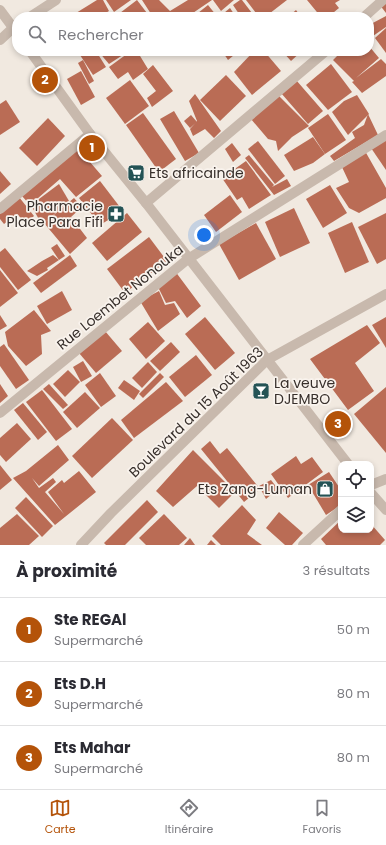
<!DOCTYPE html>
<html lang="fr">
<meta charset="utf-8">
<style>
:root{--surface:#fff;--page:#f7f7f7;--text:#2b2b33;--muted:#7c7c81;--line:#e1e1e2;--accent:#b45309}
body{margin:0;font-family:Poppins,sans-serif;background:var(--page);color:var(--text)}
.controls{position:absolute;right:12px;bottom:12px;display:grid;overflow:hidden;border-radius:8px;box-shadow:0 2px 6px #0003}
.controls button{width:36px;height:36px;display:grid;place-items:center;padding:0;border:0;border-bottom:1px solid var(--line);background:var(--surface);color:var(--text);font:20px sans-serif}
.you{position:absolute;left:204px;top:235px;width:14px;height:14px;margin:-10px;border:3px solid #fff;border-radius:50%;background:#1a73e8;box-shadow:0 0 0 6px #1a73e833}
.badge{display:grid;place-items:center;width:26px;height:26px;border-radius:50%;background:var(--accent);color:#fff;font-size:13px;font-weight:700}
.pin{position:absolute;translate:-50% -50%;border:2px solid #fff;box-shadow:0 1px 4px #0006}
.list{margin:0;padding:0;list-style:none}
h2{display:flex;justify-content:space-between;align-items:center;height:52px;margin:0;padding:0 16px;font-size:17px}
h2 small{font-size:13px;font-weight:400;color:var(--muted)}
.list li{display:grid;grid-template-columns:26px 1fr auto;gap:12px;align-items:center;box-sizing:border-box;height:64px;padding:0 16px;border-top:1px solid var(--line)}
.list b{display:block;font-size:15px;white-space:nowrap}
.list p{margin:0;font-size:13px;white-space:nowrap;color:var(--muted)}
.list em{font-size:13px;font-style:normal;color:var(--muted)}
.icon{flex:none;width:22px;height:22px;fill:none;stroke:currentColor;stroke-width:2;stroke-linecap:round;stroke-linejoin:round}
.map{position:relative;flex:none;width:386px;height:545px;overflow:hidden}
.search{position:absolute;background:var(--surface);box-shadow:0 2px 6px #0003;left:12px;right:12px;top:12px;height:44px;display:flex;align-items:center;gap:10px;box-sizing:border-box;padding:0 14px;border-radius:16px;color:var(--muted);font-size:15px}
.sheet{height:244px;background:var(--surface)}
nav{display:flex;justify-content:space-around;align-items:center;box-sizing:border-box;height:56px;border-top:1px solid var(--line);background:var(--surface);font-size:11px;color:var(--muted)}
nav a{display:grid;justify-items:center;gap:2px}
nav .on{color:var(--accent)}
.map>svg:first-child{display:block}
.building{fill:#ba6c55}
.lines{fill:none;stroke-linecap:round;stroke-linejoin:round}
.minor{stroke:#c8b9ad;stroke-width:10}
.labels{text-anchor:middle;stroke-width:3.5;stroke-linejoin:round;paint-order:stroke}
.poi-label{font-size:14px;fill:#372f2b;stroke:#f9f3ed;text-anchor:start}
.street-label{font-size:14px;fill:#372f2b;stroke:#f9f3ed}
</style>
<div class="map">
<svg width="386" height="545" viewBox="0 0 386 545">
<rect width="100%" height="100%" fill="#f1e9e0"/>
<g class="building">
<path d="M97,0H103L109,11L99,17H78L76,13Z"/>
<path d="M106,0H131L114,12Z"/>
<path d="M137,0L150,17H117L116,16Z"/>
<path d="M142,0H159L170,11L188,0H212L187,17H153Z"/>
<path d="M213,0H234L221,11Z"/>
<path d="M240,0H242L255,17H241L233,5Z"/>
<path d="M246,0H287L265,17H259Z"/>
<path d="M307,0H340L335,3L339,8L328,17H321Z"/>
<path d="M386,0V13L379,4Z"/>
<path d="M208,5L216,15L214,17H193Z"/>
<path d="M230,8L236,17H219Z"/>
<path d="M296,10L301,17H288Z"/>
<path d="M386,16V27L373,36L369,31V25Z"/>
<path d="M386,28V53L375,38Z"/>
<path d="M369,46L379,58L356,78L381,59L386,64V76L362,93L352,82L354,81L333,60L342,51H369Z"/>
<path d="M87,51H96L106,67L93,75L80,55Z"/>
<path d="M98,51H129L109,64Z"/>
<path d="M131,51H137L148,69L133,80L128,72L118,79L109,67Z"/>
<path d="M222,51H239L228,60Z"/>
<path d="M254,51H264L281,71L252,95L234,72Z"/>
<path d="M282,51H302L291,61Z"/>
<path d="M83,60L94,81L89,84L78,63Z"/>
<path d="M331,64L352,92L328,110L306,85Z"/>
<path d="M153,65L173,91L152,107L147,98L156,91L143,74Z"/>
<path d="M81,71L95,97L81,105L67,79Z"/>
<path d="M226,75L246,96L220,121L200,100Z"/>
<path d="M130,80L149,106L125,124L106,98Z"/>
<path d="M296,80L323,111L308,124L281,93Z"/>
<path d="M195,94L221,131L214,138L205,129L193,136L190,129L197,121L189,101Z"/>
<path d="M357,95L369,114L348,135L332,112L344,101Z"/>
<path d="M279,96L309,126L292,137L278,151L276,141L268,139L251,119Z"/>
<path d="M6,100L20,122L0,135V104Z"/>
<path d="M174,111L199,153L185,161L160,119Z"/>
<path d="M143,113L176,159L159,172L126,125Z"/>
<path d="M328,114L346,140L325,154L308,128Z"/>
<path d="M368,114L378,135L334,161L330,156L355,138L352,132L364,125Z"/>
<path d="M191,115L197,122L190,128L184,121Z"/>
<path d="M48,118L65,136L37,166L19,148Z"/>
<path d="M313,137L325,154L313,163L294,171L284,155Z"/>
<path d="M386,140V170L371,148Z"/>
<path d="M258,141L285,176L275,184L248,149Z"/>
<path d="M232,143L241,155L233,162L225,149Z"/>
<path d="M77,147L102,176L76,197L60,179L30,205L22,196Z"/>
<path d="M365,151L386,188V198L359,213L349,208L336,188L349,182L341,165Z"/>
<path d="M249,155L274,185L272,187L287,179L291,186L274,195L245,158Z"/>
<path d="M246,161L271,195L249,209L242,197L237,200L222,178Z"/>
<path d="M0,171L11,184L0,194Z"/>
<path d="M100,181L123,211L100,225L79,198Z"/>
<path d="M59,184L69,201L42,225L31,205Z"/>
<path d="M330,185L347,213L323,228L306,199Z"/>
<path d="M230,195L242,212L216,232L204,215Z"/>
<path d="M19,197L34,216L26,223L17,214L4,224L0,219V214Z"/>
<path d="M74,198L82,207L71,217L87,238L70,254L44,223Z"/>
<path d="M294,208L310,243L280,257L265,222Z"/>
<path d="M127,213L142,232L107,261L92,243Z"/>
<path d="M386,213V259L377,264L358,227Z"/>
<path d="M352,222L369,262L345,273L328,233Z"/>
<path d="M256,223L276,259L239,280L219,244Z"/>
<path d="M149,237L167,261L125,293L107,269Z"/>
<path d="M57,244L65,256L59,260L51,248Z"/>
<path d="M5,248L31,280L18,290L0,267V252Z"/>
<path d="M53,255L59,260L47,268L48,270L37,276L27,271L42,261Z"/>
<path d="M70,255L77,266L41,293L33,283Z"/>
<path d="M0,270L18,293L0,307Z"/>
<path d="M175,271L201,306L187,318L175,301L166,303L157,285Z"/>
<path d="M62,291L72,310L47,324L37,306Z"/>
<path d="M159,291L165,305L174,303L180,314L158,331L140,301Z"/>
<path d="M34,310L51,331L41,335L42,354L26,366L8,346L5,332Z"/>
<path d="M0,315L7,326L0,330Z"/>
<path d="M205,317L235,353L215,370L185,334Z"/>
<path d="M386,317V348L372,325Z"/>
<path d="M148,322L165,341L146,359L129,339Z"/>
<path d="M367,325L380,343L355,363L374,391L348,410L310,359Z"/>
<path d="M105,331L122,351L96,373L79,353Z"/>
<path d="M171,342L180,352L160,371L150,361Z"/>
<path d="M4,344L29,380L16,389L0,366V347Z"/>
<path d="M196,355L212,375L185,397L169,377Z"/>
<path d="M83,361L92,376L81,382L73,367Z"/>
<path d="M148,362L157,372L142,388L132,378Z"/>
<path d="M68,370L80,382L65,397L53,384Z"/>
<path d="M100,373L116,396L101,407L85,385Z"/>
<path d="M160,373L164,377L143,398L139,394Z"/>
<path d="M124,380L140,391L134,400L118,388Z"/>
<path d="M166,382L183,401L134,438L121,420Z"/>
<path d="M0,384L8,396L0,403Z"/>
<path d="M49,384L68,405L63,409L43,389Z"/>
<path d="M386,387V453L354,414Z"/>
<path d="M42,390L72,429L56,441L26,402Z"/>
<path d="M85,392L100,408L77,428L63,412Z"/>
<path d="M23,403L47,432L38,440L14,410Z"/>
<path d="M112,418L133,440L92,478L72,456Z"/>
<path d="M17,423L31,439L6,462L0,455V438Z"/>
<path d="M210,441L220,454L227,448L260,489L244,502L201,449Z"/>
<path d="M58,445L69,460L39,486L32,478L39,488L53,478L56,482L45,492L64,514L48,492L62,480L64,483L79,471L96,492L55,525L13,478L26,471Z"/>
<path d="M193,450L235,492L219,508L197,486L173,507L156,491Z"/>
<path d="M296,456L301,464L312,457L323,472L288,498L271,474Z"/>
<path d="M0,465L12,480L0,490Z"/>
<path d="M329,472L341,490V505L326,515L308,485Z"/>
<path d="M271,480L278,489L266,499L259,486Z"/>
<path d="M26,497L53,526L42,537L15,508Z"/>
<path d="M147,500L158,512L125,545H106L104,543Z"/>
<path d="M242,505L256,520L247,534L262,545H221L212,536Z"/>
<path d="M279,512L303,533L292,545H285L266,528Z"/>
<path d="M17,514L39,536L29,545H0V528Z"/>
<path d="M164,514L187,538L179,545H146L139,538Z"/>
<path d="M341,520V530H371V524L385,540L380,545H326L321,539Z"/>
<path d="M190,538L195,545H184Z"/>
<path d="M211,540L216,545H207Z"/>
</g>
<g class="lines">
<g class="minor">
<path d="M0,10L17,33"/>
<path d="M30,17L56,0"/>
<path d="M364,17L383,0"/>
<path d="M0,40L13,28L17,25"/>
<path d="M30,51L90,134L146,203L348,464"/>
<path d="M146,203L326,51"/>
<path d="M0,209L90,134"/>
<path d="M0,413L188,259L386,135"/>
<path d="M371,485L386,479"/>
<path d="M371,493L386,510"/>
<path d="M81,545L111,513L267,360L386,294"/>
<path d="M303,545L341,510"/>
</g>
</g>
<defs>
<g id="supermarket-square" transform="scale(0.9)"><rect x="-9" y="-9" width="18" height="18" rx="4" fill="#245355" stroke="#f9f3ed"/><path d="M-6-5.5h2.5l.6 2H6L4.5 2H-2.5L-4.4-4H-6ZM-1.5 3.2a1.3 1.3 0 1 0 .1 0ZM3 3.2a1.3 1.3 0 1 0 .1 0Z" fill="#fff"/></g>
<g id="pharmacy-square" transform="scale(0.9)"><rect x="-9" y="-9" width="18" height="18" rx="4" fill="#245355" stroke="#f9f3ed"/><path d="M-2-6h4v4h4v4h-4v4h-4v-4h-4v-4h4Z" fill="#fff"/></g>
<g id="bar-square" transform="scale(0.9)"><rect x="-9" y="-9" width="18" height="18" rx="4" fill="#245355" stroke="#f9f3ed"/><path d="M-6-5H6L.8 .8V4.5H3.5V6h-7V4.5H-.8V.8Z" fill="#fff"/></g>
<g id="shop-square" transform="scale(0.9)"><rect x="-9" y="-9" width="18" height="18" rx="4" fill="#245355" stroke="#f9f3ed"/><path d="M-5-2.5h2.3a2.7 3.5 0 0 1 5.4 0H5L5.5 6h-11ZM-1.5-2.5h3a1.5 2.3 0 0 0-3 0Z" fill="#fff"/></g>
</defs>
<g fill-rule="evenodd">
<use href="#supermarket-square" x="136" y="173"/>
<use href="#pharmacy-square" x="116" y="214"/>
<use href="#bar-square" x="261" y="391"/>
<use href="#shop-square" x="325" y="489"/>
</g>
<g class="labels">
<g class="poi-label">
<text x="149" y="178">Ets africainde</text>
<text x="103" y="211" text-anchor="end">Pharmacie<tspan x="103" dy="16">Place Para Fifi</tspan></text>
<text x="274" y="388">La veuve<tspan x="274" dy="16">DJEMBO</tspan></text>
<text x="312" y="494" text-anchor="end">Ets Zang-Luman</text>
</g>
<g class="street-label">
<text transform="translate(120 297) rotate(-39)" y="5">Rue Loembet Nonouka</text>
<text transform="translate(196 412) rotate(-44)" y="5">Boulevard du 15 Août 1963</text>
</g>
</g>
</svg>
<div class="controls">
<button><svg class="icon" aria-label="locate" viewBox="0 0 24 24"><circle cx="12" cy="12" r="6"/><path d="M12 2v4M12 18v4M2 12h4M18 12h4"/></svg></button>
<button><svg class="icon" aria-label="layers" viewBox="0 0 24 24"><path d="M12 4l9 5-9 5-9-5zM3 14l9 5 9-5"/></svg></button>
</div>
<div class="you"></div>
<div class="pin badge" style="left:92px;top:148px">1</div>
<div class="pin badge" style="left:45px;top:80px">2</div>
<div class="pin badge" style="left:338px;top:424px">3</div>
<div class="search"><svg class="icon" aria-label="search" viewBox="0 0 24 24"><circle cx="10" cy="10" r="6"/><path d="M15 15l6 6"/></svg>Rechercher</div>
</div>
<section class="sheet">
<h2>À proximité<small>3 résultats</small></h2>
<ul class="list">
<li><span class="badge">1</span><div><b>Ste REGAl</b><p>Supermarché</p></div><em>50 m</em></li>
<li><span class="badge">2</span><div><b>Ets D.H</b><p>Supermarché</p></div><em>80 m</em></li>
<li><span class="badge">3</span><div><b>Ets Mahar</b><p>Supermarché</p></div><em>80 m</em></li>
</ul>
</section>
<nav>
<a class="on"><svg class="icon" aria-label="map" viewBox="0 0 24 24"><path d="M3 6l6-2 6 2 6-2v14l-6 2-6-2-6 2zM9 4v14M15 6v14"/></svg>Carte</a>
<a><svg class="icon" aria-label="directions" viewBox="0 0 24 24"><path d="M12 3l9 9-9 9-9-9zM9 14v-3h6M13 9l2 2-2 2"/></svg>Itinéraire</a>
<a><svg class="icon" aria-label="saved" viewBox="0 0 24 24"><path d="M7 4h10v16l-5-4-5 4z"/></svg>Favoris</a>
</nav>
